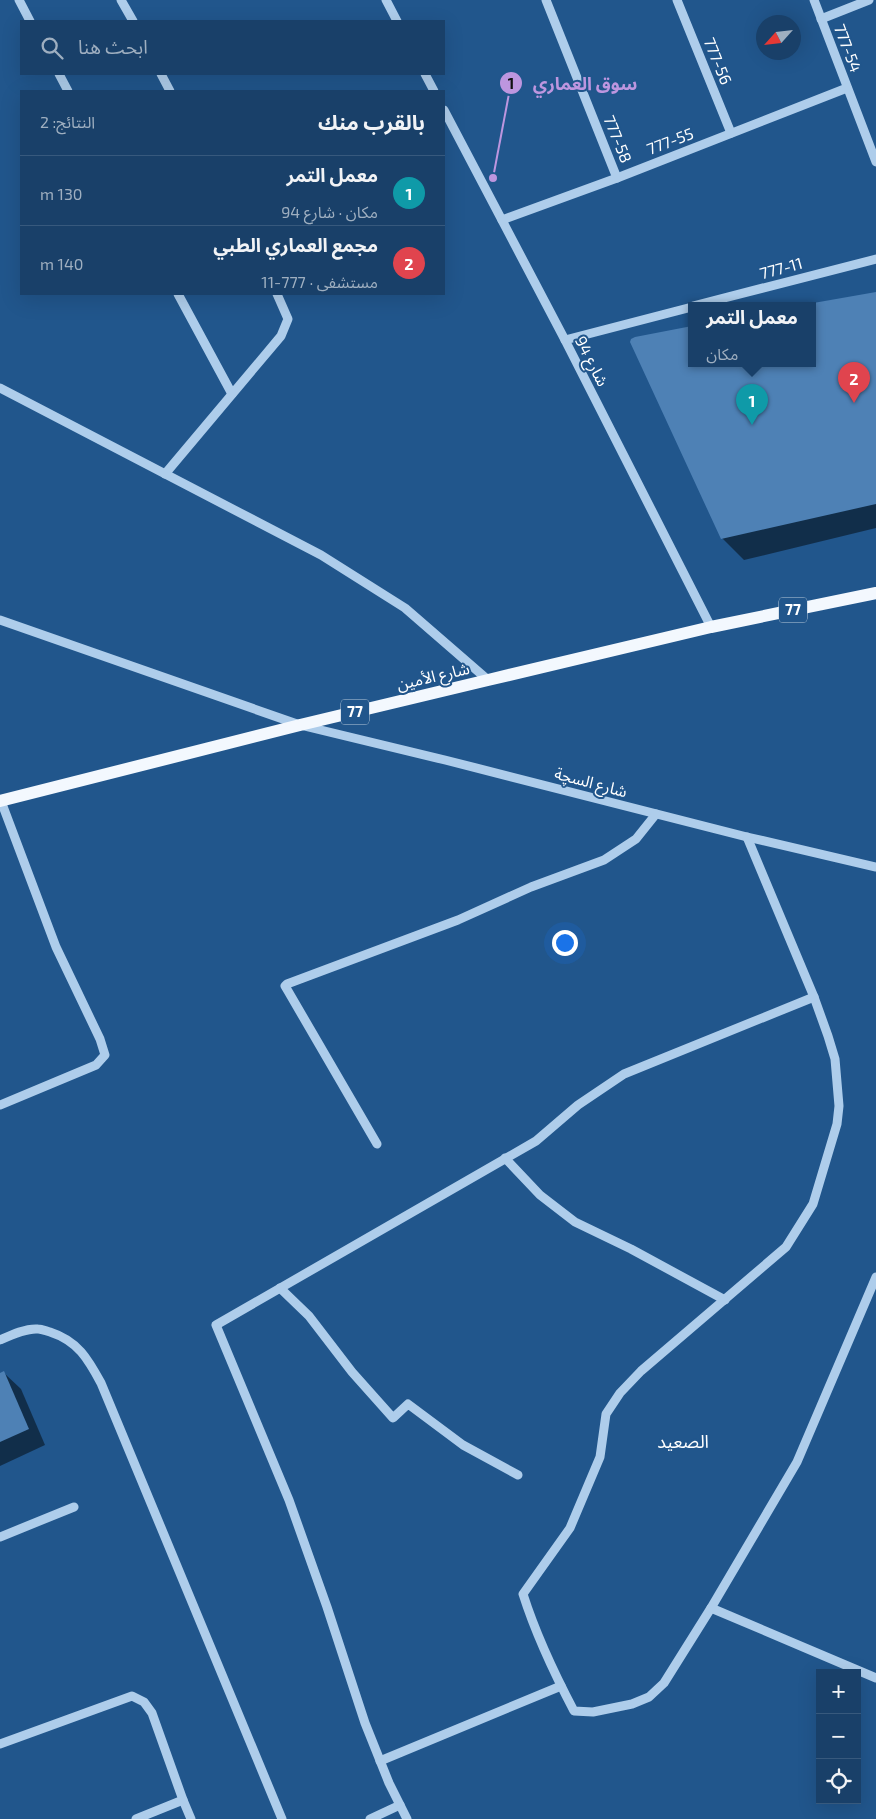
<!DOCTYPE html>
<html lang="ar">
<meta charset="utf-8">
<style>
:root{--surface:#194069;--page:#22476f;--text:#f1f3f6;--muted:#9fafc0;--line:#37597d;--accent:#e797bd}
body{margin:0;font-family:"Exo 2","Noto Sans Arabic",sans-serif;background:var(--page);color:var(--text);direction:rtl}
.controls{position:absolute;right:15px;bottom:15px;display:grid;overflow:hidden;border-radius:0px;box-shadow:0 5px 20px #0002}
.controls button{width:45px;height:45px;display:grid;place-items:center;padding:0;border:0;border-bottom:1px solid var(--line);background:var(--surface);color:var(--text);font:25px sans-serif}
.compass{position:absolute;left:756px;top:15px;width:45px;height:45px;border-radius:50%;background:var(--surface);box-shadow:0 5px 20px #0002;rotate:243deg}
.you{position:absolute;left:564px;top:942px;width:18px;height:18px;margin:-12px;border:4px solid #fff;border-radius:50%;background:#1a73e8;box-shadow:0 0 0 8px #1a73e833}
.badge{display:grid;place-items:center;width:32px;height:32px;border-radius:50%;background:var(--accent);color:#fff;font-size:16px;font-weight:700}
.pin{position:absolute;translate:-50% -41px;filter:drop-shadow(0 1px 2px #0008)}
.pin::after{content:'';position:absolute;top:26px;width:18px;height:15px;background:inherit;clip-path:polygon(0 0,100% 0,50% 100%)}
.popup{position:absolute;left:688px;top:302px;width:128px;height:65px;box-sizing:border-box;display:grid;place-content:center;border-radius:0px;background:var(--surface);filter:drop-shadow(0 1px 4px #0005);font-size:16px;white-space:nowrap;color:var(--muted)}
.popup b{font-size:19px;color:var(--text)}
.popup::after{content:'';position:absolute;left:50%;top:100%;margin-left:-10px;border:10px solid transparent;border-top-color:var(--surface)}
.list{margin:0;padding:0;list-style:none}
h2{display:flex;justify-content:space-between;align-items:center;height:65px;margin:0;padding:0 20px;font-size:21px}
h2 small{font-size:16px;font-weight:400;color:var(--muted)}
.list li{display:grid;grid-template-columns:32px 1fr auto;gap:15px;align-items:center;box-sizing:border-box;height:70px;padding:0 20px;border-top:1px solid var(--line)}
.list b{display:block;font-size:19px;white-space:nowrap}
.list p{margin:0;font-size:16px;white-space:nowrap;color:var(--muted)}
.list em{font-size:16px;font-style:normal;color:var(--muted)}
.icon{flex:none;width:28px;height:28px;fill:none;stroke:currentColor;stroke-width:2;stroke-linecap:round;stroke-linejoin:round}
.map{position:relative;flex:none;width:876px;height:1819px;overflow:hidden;direction:ltr}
.search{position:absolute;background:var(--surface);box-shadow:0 5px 20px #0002;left:20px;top:20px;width:425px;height:55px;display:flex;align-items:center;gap:12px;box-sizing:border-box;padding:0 18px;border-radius:0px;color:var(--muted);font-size:19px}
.panel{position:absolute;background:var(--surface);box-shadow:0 5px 20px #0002;left:20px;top:90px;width:425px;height:205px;border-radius:0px;direction:rtl}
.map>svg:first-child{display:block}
.shadow{fill:#0007}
.building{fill:#4e81b5}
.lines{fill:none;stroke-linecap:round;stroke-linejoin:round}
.minor{stroke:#aecdeb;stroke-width:9}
.major{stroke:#f3f8fe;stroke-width:12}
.labels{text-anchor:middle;stroke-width:4;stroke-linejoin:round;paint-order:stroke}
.shield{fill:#21568c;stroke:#bcccdc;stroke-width:1}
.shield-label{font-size:15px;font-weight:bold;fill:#fff}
.street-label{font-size:16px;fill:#fff;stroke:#21568c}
.neighbourhood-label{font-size:18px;fill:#fff;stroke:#21568c}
.leader{fill:none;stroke:#bd96df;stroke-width:2}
.callout-dot{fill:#bd96df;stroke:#21568c;stroke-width:2}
.mark-label{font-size:15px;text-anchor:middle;font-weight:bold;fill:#111}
.callout-label{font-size:18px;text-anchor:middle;font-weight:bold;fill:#bd96df;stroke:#21568c;stroke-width:4;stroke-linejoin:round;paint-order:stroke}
</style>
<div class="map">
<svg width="876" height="1819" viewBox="0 0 876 1819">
<rect width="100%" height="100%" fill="#21568c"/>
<g class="shadow">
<path d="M876,293V528L744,560L722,538L632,342L692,327V364H812V306H806Z"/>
<path d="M4,1373L21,1389L45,1445L0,1466V1374Z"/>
</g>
<g class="building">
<path d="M876,292V504L721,539L630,342L631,339L635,337L692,326V364H812V306L802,305Z"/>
<path d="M4,1371L29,1429L0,1442V1373Z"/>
</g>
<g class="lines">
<g class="minor">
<path d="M19,0L30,21"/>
<path d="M121,0L133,21"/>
<path d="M386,0L397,21"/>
<path d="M546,0L617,178"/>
<path d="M677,0L731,133"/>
<path d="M814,0L876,162"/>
<path d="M821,19L869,0"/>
<path d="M59,74L68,91"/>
<path d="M161,74L170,91"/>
<path d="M425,74L434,91"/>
<path d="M444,110L565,340L711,627"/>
<path d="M502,220L617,178L847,88"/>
<path d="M178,294L232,394"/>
<path d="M693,306L876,259"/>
<path d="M565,340L692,307"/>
<path d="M0,388L321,555L405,608L488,680"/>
<path d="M165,474L281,336L288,319L277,294"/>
<path d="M0,620L300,725L445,760L747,837L876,867"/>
<path d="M747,837L814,997L828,1036L835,1059L839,1106L837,1124L813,1204L786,1247L641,1371L620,1393L606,1414L600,1457L570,1528L523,1594C536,1635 554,1673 574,1711L593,1712L632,1704L649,1697L664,1683L711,1608L797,1462L876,1277"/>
<path d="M0,1105L96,1065L105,1055L100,1039L56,947L1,801"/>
<path d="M377,1144L288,991L285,986L287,984L458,920L531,887L604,860L636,839L656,814"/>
<path d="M505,1158L540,1195L575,1222L631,1249L725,1300"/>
<path d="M280,1288L309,1316L352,1372L393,1418L408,1404L463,1445L518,1475"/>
<path d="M0,1340C11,1335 26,1328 38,1329C42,1329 46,1331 50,1332C78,1341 88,1359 101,1383L282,1819"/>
<path d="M0,1537L74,1507"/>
<path d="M711,1608L876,1678"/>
<path d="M0,1744L132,1696L144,1702L152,1713L183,1800L191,1819"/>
<path d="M380,1761L561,1686"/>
<path d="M136,1819L183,1800"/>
<path d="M370,1819L400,1805"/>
<path d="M407,1819L389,1783L365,1723L327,1607L289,1500L216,1325L536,1141L578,1105L624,1074L814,997"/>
</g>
<path class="major" d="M0,801L300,725L488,680L711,627L876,593"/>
</g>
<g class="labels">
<g class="shield">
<rect x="779" y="597.5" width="28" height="25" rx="4"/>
<rect x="341" y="699.5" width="28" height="25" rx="4"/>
</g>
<g class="shield-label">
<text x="793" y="615">77</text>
<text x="355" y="717">77</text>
</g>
<g class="street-label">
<text transform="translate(848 48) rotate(69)" y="6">777-54</text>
<text transform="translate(718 61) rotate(68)" y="6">777-56</text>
<text transform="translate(618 139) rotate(68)" y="6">777-58</text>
<text transform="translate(670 141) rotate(-21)" y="6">777-55</text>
<text transform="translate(781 268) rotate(-15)" y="6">777-11</text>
<text transform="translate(592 361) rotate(63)" y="6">شارع 94</text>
<text transform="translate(433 676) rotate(-13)" y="6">شارع الأمين</text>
<text transform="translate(591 782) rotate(15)" y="6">شارع السچة</text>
</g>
<g class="neighbourhood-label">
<text x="683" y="1448">الصعيد</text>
</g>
</g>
<path class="leader" d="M493 178L511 83"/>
<g class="callout-dot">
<circle cx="493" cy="178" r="5"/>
<circle cx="511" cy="83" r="12"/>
</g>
<g class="mark-label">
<text x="511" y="89">1</text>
</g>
<g class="callout-label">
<text x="585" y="90">سوق العماري</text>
</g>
</svg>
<div class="controls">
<button>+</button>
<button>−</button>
<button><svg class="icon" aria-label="locate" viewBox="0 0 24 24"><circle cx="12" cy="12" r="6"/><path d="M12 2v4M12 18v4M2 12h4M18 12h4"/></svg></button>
</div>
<svg class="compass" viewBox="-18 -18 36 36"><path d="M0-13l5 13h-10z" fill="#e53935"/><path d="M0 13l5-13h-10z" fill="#9fafc0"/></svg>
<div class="you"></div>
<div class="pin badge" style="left:752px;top:425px;background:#0f9aa8">1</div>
<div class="popup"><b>معمل التمر</b>مكان</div>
<div class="pin badge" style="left:854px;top:403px;background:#e0444e">2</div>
<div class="search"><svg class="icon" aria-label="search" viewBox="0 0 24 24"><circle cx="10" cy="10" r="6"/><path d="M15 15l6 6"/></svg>ابحث هنا</div>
<section class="panel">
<h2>بالقرب منك<small>النتائج: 2</small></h2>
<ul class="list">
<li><span class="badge" style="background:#0f9aa8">1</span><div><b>معمل التمر</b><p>مكان · شارع 94</p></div><em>130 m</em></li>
<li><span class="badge" style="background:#e0444e">2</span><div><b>مجمع العماري الطبي</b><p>مستشفى · 777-11</p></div><em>140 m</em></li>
</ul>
</section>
</div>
